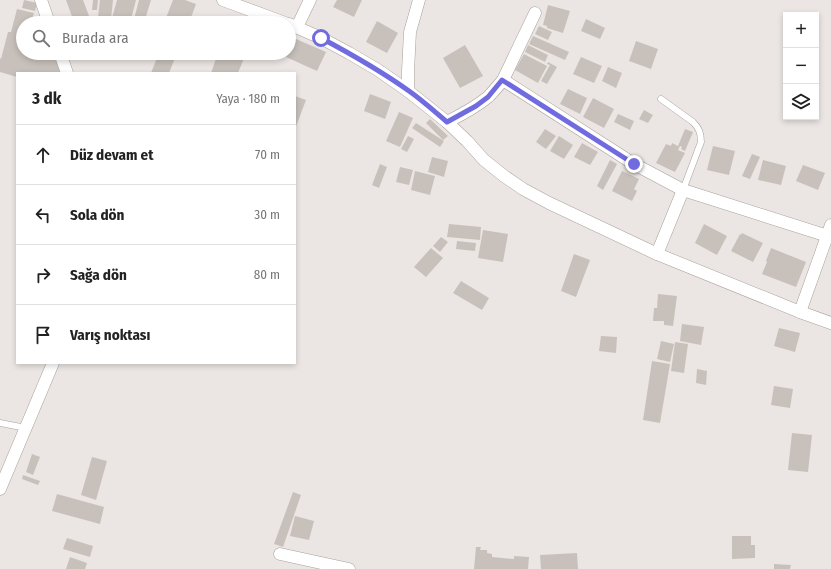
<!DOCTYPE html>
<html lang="tr">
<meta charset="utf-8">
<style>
:root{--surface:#fff;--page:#f6f6f6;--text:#222;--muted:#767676;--line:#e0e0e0}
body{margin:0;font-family:"Fira Sans Condensed",sans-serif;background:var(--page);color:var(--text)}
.controls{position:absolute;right:12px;top:12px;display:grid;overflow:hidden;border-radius:0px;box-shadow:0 2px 6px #0003}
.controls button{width:36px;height:36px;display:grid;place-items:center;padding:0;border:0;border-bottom:1px solid var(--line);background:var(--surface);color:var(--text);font:20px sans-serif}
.stop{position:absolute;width:12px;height:12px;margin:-9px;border:3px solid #716be0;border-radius:50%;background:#fff}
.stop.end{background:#716be0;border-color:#fff;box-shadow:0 1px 4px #0008}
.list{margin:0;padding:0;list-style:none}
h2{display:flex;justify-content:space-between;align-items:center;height:52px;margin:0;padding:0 16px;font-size:17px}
h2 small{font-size:13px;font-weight:400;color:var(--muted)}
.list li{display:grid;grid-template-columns:26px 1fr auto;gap:12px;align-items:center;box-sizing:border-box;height:60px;padding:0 16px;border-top:1px solid var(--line)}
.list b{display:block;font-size:15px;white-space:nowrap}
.list em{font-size:13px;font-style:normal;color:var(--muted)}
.icon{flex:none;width:22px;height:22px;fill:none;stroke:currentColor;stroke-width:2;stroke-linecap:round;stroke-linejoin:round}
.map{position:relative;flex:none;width:831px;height:569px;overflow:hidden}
.search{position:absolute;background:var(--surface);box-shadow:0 2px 6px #0003;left:16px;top:16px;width:280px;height:44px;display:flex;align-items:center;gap:10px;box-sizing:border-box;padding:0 14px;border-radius:22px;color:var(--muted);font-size:15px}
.panel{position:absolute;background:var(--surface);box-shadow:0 2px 6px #0003;left:16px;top:72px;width:280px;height:292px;border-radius:0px}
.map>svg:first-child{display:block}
.building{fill:#c8c1bb}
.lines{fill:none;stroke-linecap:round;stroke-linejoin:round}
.lane-casing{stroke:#a8a19b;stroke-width:7}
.street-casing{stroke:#a8a19b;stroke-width:13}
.secondary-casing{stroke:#aca29a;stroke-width:13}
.lane{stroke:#fff;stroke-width:6}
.street{stroke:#fff;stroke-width:12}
.secondary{stroke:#fff;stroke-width:12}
.route{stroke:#716be0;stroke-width:5}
</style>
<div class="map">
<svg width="831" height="569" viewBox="0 0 831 569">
<rect width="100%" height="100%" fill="#ebe6e3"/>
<g class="building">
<path d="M24,0L37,3L35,11L22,8Z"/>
<path d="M66,0H83L89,16L74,22Z"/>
<path d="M93,0H98L97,10H92Z"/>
<path d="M100,0H113L111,19L98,17Z"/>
<path d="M117,0H136L130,23L112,18Z"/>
<path d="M139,0H151L144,23H133Z"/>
<path d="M173,0H185L196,4L189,23H164Z"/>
<path d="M337,0H362L354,17L333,7Z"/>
<path d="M548,5L570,11L563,33L547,28V26L543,25Z"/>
<path d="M17,9L34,13L31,23H23V53H35L59,59L60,65L59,70H62L61,73H17V77L0,72V58L1,59L8,32H11Z"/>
<path d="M232,18L246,23H229Z"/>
<path d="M586,19L605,28L600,39L581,31Z"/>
<path d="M377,21L398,33L387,53L366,42Z"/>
<path d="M539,26L552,32L548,40L535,34Z"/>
<path d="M289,36L326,52L317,71L286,57L288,53H289V50L291,44L289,43Z"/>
<path d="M533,36L569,52L565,60L529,44Z"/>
<path d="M636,41L658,49L651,69L629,61Z"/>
<path d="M465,45L483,76L460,88L443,58Z"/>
<path d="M528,45L548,55L545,62L525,52Z"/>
<path d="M159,53H177L169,73H151Z"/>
<path d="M218,53H246L238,73H211Z"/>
<path d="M524,54L547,66L538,83L515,70Z"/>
<path d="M581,57L602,66L594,83L573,74Z"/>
<path d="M548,62L557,67L547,84L541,81L550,65L547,64Z"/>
<path d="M608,67L622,73L616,88L602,81Z"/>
<path d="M568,89L587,98L580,114L560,104Z"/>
<path d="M370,94L391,102L385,119L364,111Z"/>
<path d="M295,96L306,100L295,129Z"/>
<path d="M593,98L614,109L604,128L583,117Z"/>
<path d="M644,110L653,115L648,123L639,119Z"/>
<path d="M399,112L413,118L400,147L386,141Z"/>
<path d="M618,114L634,121L630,130L614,122Z"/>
<path d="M430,119L448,136L443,140L426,123Z"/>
<path d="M416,123L444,141L440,147L412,128Z"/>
<path d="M545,129L556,136L546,149L536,142Z"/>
<path d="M685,129L693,132L685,151L681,149L682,147L680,146L678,150L685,153L675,172L656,163L666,144L671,146L672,143L678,146Z"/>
<path d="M408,136L414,139L407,152L401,149Z"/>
<path d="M559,136L573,145L564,159L550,151Z"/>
<path d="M582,143L598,152L590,165L574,157Z"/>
<path d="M713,146L735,151L729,175L707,170Z"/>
<path d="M752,154L760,157L750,179L742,176Z"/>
<path d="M432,157L448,161L444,177L428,172Z"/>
<path d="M610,160L617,164L603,190L597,186Z"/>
<path d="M763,160L786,166L781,185L758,180Z"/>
<path d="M380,164L387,167L379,188L372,185Z"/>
<path d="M803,165L825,173L818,190L796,181Z"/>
<path d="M400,167L413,170L409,185L396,182Z"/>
<path d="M415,171L435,176L430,195L411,190Z"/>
<path d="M622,171L639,179L634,189L637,191L632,201L612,191Z"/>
<path d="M449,224L481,227L480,240L447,237Z"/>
<path d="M704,224L727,236L717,255L695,243Z"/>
<path d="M483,230L508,234L503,262L478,258Z"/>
<path d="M742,233L763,243L753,262L731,251L740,234L741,235Z"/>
<path d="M441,237L448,242L440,252L433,246Z"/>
<path d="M457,241L476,243L475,251L456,249Z"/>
<path d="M431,248L443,258L426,277L414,267Z"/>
<path d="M771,248L806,262L796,287L762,274L767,262L766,261Z"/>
<path d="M574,254L590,260L576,297L561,291Z"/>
<path d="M461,281L489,298L482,310L453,293Z"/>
<path d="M658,294L677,296L673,326L664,325V321H653L654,308H657Z"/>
<path d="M682,324L704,327L701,345L680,341Z"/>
<path d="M779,328L800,333L795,352L774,346Z"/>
<path d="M601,336L617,337L616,353L599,351Z"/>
<path d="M661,341L674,344L670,362L657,359Z"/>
<path d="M675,342L688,344L684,373L671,371Z"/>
<path d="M652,361L670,364L660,423L643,420Z"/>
<path d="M697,369L707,371L706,385L696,383Z"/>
<path d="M774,386L793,389L790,408L771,405Z"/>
<path d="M792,433L812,435L808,472L788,470Z"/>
<path d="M32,454L40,457L33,475L26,472Z"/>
<path d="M92,457L107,461L96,500L81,495Z"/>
<path d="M23,475L40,481L38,485L22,479Z"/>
<path d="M293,492L301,495L283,547L274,544Z"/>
<path d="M57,494L104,507L100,524L52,511Z"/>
<path d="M295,516L314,521L309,540L290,536Z"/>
<path d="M732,536H751V545H755V558L732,559Z"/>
<path d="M67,538L93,546L90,557L63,549Z"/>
<path d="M476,547H481L480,550H487V553L492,554V557L514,559V556L529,557L528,569H474Z"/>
<path d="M577,553L578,569H541L540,555Z"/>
<path d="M70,557L87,563L85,569H66Z"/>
<path d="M774,564L791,565L790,569H774Z"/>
</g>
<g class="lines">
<g class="lane-casing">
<g id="lane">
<path d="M661,99L693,122C699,128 701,133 701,142L683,190"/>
<path d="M0,423L26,428"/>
</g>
</g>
<g class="street-casing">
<g id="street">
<path d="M297,27L310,0"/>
<path d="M503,80L634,164L683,190L831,237"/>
<path d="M408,91V71L410,32L419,0"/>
<path d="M447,122C461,115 476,107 488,97C493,92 498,86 503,80L535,13"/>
<path d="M657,254L683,190"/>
<path d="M800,312L831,225"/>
<path d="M280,554L349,569"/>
</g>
</g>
<g class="secondary-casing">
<g id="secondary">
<path d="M41,0L49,23"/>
<path d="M223,0L285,23"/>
<path d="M289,24L321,38L349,53L378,70L408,91L447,122L467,141L484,160L504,176L523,189L549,203L657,254L800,312L831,323"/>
<path d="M60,53L67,73"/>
<path d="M0,489L53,363"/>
</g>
</g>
<use href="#lane" class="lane"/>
<use href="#street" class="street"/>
<use href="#secondary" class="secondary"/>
</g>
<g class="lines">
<path class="route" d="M321,38C351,54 381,71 409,91C422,100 434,111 447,122L476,106L488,97L502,80L634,164"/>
</g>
</svg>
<div class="controls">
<button>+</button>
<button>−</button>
<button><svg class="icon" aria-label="layers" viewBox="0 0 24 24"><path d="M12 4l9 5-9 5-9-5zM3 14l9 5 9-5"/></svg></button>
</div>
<div class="stop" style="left:321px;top:38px"></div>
<div class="stop end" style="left:634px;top:164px"></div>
<div class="search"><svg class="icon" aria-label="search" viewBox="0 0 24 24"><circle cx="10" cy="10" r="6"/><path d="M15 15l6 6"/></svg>Burada ara</div>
<section class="panel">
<h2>3 dk<small>Yaya · 180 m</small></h2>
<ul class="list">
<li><svg class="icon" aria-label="ahead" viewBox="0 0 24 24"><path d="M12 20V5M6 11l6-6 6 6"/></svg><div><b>Düz devam et</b></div><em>70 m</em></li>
<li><svg class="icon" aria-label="left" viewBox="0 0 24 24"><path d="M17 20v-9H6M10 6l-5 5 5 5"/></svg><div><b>Sola dön</b></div><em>30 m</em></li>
<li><svg class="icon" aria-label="right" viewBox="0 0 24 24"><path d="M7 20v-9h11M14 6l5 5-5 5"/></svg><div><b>Sağa dön</b></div><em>80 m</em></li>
<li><svg class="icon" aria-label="arrive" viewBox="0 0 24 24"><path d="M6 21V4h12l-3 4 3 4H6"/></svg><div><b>Varış noktası</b></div></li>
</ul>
</section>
</div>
